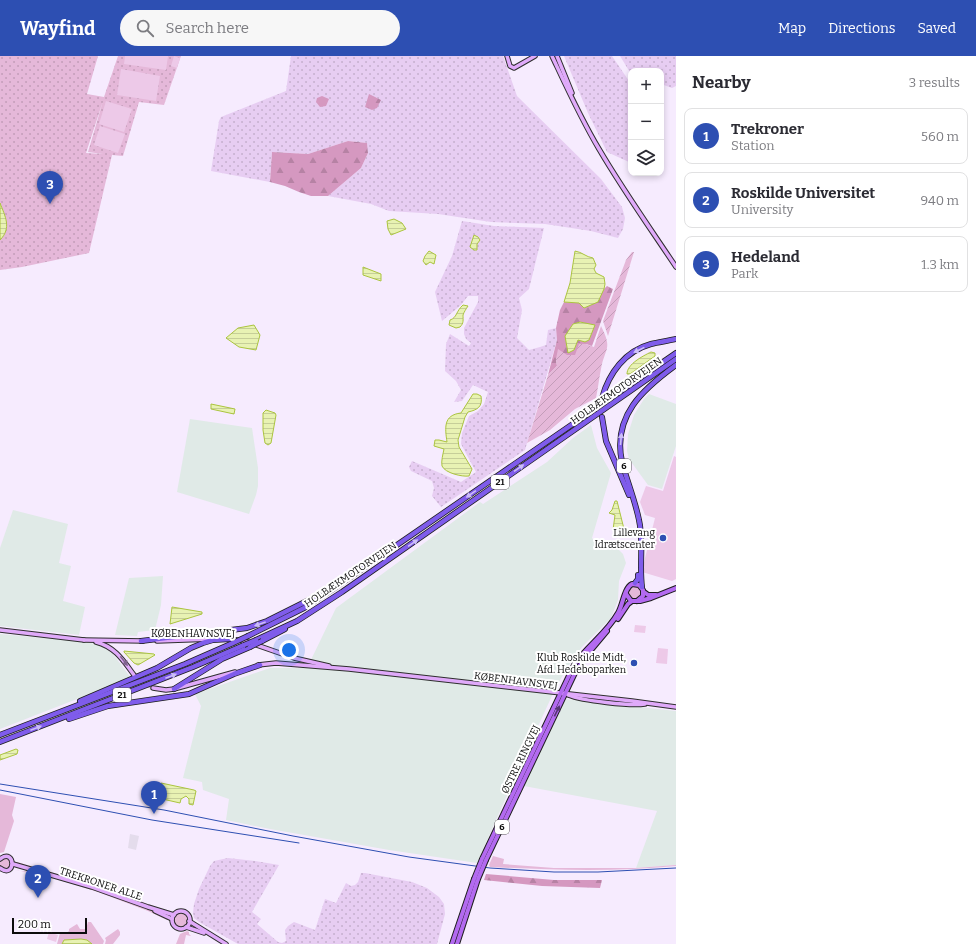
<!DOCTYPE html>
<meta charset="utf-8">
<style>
:root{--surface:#fff;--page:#f7f7f7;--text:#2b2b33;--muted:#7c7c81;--line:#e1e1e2;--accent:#2d4fb2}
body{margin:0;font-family:Bitter,serif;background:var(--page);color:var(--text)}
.controls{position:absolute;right:12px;top:12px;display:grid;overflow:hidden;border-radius:8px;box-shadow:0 2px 6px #0003}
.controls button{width:36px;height:36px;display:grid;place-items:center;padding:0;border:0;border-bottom:1px solid var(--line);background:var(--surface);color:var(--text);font:20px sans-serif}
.scale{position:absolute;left:12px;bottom:10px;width:75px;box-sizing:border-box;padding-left:4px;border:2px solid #0c0c0c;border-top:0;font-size:11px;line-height:14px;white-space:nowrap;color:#0c0c0c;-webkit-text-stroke:3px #fff;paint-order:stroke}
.you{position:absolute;left:289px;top:594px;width:14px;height:14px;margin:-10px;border:3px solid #fff;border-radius:50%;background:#1a73e8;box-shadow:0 0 0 6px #1a73e833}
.badge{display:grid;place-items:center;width:26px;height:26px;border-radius:50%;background:var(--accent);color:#fff;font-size:13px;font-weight:700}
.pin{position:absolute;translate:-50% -33px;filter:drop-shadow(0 1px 2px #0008)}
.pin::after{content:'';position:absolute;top:21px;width:14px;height:12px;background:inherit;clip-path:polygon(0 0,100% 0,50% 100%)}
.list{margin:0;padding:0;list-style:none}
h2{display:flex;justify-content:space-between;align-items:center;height:52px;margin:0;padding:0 16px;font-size:17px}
h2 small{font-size:13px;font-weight:400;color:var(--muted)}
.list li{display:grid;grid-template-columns:26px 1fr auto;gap:12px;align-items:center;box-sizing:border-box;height:56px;margin:0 8px 8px;padding:0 8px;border:1px solid var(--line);border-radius:8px}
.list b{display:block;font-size:15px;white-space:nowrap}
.list p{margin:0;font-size:13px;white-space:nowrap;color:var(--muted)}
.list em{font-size:13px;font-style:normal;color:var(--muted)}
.icon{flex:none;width:22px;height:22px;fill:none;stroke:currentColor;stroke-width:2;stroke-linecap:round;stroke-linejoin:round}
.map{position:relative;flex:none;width:676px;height:888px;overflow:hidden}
header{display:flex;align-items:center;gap:24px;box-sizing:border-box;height:56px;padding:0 20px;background:var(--accent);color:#fff}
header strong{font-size:19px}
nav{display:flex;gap:22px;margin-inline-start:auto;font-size:14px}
.search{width:280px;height:36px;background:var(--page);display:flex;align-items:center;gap:10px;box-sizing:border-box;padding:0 14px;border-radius:22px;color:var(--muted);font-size:15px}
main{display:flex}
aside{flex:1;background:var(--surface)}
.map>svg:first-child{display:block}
.industrial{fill:#e0eae7}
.farmland{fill:url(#farmland-dots)}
.grass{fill:#e5b8d9}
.forest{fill:url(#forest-firs)}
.park{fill:url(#park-dots);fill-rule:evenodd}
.garden{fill:url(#garden-furrows)}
.pitch{fill:#edc9e8}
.plaza{fill:#e4dcec}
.water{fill:url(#water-rules);stroke:#abc43f}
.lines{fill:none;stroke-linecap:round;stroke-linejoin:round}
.secondary-tunnel{stroke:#d3cada;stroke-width:3.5;stroke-dasharray:3.5 2;stroke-linecap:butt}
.secondary-casing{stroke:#2e2e2e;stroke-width:5.5}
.primary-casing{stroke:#1d1d1d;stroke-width:6}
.highway-casing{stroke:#1d1d1d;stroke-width:6}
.secondary{stroke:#e0aafa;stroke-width:3.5}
.primary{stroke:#b36af0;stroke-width:4}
.highway{stroke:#7f5ceb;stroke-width:4.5}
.rail{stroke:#2d4fb2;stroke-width:1}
.primary-bridge-casing{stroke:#1d1d1d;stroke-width:6;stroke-linecap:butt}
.highway-bridge-casing{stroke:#1d1d1d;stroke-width:6;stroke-linecap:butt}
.primary-bridge{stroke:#b36af0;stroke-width:4}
.highway-bridge{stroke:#7f5ceb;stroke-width:4.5}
.oneway{fill:#ccbef7}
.oneway2{fill:#81638f}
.oneway3{fill:#573673}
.poi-dot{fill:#2d4fb2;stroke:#fff;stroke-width:1.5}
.labels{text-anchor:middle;stroke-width:4;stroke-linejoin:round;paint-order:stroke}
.shield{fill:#fff;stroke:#555;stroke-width:1}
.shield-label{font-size:9px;font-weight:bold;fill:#0c0c0c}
.street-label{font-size:10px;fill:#0c0c0c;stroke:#fff}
.poi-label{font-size:10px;fill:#0c0c0c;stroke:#fff;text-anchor:end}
</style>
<header>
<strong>Wayfind</strong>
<div class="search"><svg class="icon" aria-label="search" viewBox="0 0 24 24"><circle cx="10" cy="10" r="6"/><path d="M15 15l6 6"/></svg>Search here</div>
<nav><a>Map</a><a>Directions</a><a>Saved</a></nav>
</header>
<main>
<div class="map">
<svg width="676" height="888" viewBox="0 0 676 888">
<defs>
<pattern id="farmland-dots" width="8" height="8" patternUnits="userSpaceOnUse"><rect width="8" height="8" fill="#e7cdf2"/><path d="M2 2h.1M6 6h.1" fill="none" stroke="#c5afce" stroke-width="1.8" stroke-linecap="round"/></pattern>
<pattern id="forest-firs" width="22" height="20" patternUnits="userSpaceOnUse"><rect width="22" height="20" fill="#d598c0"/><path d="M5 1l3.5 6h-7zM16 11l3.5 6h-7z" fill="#b682a4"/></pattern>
<pattern id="park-dots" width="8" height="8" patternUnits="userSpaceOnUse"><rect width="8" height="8" fill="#e5b8d9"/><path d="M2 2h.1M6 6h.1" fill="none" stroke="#c39db9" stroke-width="1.8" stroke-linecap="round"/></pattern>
<pattern id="garden-furrows" width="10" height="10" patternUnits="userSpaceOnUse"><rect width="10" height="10" fill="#e5b8d9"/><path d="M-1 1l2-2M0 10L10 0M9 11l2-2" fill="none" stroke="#c39db9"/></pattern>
<pattern id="water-rules" width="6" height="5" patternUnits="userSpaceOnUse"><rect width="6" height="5" fill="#e8f2b3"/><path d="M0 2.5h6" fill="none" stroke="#c6ce99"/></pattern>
</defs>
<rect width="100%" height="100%" fill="#f6ebfe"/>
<g class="industrial">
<path d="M649,338L676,348V390L662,433L648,429L629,403L627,395L628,378L634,359L644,343Z"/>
<path d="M190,363L252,372L258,412V430L256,439L249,458L177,436Z"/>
<path d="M591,369L597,392L611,417L592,482L595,485L615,490L623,498L626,507L619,525L618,544L611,562L582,591L569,609L556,631L523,703L477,807L389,794L270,773L226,764L229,743L203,734L202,726L183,722L201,650L195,638L270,612H307L336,552L480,446L483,448L547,406L573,382Z"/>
<path d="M13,454L68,468L59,507L71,510L63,545L85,551L79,579L0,570V492Z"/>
<path d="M163,520L161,549L155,574L138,576L137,580L115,579L129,522Z"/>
<path d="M0,578L88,586L103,591L113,598L131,622L0,673Z"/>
<path d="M566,643L676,655V809L636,812L657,755L524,730Z"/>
</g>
<g class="farmland">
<path d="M291,0H503L517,40L601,123L622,151L625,162L623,173L618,182L591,175L545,168L491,166L438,158L389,155L371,148L328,140L361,112L368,97L367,87L348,85L308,98L272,96L270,126L211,115L219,65L221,61L286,35Z"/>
<path d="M564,0H612L631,28V102L629,106L607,96L588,57Z"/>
<path d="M620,0H676V30L672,32L661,28V15H631V18Z"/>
<path d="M462,165L494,170L544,172L529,233L519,242L522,254L517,282L529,294L540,291L546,289L548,274L556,272L557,284L525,394L441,451L432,440L434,432L432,425L411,415L409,411L412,405L461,426L476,416L461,388L462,377L469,360L478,355L484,348L488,336L473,329L462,345L454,346L461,334L456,325L445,315L446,288L450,278L469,290L471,287L466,283L464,278V272L478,246V240H468L461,249L442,265L435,236L452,200Z"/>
<path d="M228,802L255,805L279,809L252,856L261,863L257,868L278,886L282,887L286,885L285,874L288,870L294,866L315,874L325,843L336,847L346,827L351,830L355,829L358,826L361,817H365L412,826L427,832L439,841L444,848L445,858L437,888H238L199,866L194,862L193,857L194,848L199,833L210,810L214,805Z"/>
</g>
<g class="grass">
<circle cx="635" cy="536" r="7"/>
<path d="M0,738L16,741L12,759L14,765L4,796L0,797Z"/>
<path d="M493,800L504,803L503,808L554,812H636L676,809V810C614,816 552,814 490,811L489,809Z"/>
<circle cx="5" cy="808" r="5.5"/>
<path d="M17,806L98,830L170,856V857L160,854L90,828L16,808Z"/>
<path d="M15,814L19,815L34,816L97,834L155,856L168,862L167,864L148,855L98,836L53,822Z"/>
<circle cx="181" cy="864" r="7"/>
<path d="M88,866H91L104,885L103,888H92L84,884H64L62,888H57L60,877L62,876L65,878L69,875V873L77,868L80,873H85V876Z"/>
<path d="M118,873L120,876V879L113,888H105L106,884L105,882Z"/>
<path d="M187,875L189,876V878L191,880L186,879L184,888H176L180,878Z"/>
</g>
<g class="forest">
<path d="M369,38L381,44L377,52L372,54L365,51Z"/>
<path d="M322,40L329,43L326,50L320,51L316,46L317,42Z"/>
<path d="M348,85L367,87L368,97L361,112L328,140H311L299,136L285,130L270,126L272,96L308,98Z"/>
<path d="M607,230L613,233L592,290L586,288L576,299H567L556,303L557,310L548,319L557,284L556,272L560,254L564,246L579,247L585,252Z"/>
<path d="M486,818L554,824H602L600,832L542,830L484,824Z"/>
</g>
<path class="park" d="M0,0H98L87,38L104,41L118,0H181L164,49L139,46L123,100L112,99L89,197L22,211L0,214ZM103,45L88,96L103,98L86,97Z"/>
<g class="garden">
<path d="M632,196H634L608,280L603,265L626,204Z"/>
<path d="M601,270C613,294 605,291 601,313C599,323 598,332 596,342L575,353L550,374L527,387L548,319L557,310L556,303L558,293L567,299H575L579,288H586L594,291Z"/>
</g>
<g class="pitch">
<path d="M125,0H168L166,14L124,8Z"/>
<path d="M174,0L180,2L177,12L171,10Z"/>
<path d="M121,13L160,20L156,45L117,39Z"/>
<path d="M106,45L132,53L124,76L99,68Z"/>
<path d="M100,70L125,78L118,97L94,89Z"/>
<path d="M674,400L676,401V523L672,525L642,516L645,502L655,462L645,459L640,446L646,430L663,435Z"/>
<path d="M635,569L646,570L645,577L634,576Z"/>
<path d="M658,592L668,593L667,608L656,607Z"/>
<path d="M49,876L58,879L56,886L47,883Z"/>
</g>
<path class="plaza" d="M130,778L139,780L136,794L128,792Z"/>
<g class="water">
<path d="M0,147C5,160 12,172 0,184Z"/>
<path d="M394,163L402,167L406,173L391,179L388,173L387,165Z"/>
<path d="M474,179L478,181L480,184L477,188V194H474L470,191Z"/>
<path d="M429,195L436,199L434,208L430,206L426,209L423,205L425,200Z"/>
<path d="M575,195C582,196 586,201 593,202L596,209L594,213L596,217L604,221L605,228L604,233L598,246L584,252L579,247L564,246L570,227Z"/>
<path d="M363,211L381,218V225L363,219Z"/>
<path d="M463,249L468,250C466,253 464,256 463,259C463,264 464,267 460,271L456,272L449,269L450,264C457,262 456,255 463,249Z"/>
<path d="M580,266L595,269L589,284L585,286L578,284L574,294L568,297L565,280L573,268Z"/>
<path d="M254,269L260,279L256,294L239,291L226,282L238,272Z"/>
<path d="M651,296L655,297V300L630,318H627C627,308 643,300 651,296Z"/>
<path d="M473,338H477L481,340C483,351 477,354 468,356L465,361L458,384L459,391L472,413L469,420C462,421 445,417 442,410C441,405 443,398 444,393L434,390L435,384H439L447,386C445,372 443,359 461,357Z"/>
<path d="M211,348L235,353L234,358L211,353Z"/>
<path d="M266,354L275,357L276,359L271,387L268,389L265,387L263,374V357Z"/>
<path d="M615,445H617L624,473L622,476H615L613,474L615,459L609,457L612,454Z"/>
<path d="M172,551L202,556V558L170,568Z"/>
<path d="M124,595L154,598L155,599L138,609L134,607L124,596Z"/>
<path d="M16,693L18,694L17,698L0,704V699Z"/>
<path d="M161,727L194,734L196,735L193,749L189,748V743L186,740L181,743L180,747L158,742Z"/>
<path d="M81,883L87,884L92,888H62L64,884Z"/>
</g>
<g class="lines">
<path class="secondary-tunnel" d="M135,619L144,628L153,632"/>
<g class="secondary-casing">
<g id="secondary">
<path d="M507,0L510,10L514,12L535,0"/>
<path d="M552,0C567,32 581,63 599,93C623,134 650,172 676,211"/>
<path d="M557,0L572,37"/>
<path d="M0,574L84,584"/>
<path d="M229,583L245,585L294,602L329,610"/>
<path d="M84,584L143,585"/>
<path d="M157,585L213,583"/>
<path d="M96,586C115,591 123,604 134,619"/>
<path d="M258,609L276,607L349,613L632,645L676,651"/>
<path d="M153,632L166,634L174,633L235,616"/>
<path d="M568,639C583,645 630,650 645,648"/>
<path d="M0,803C16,791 16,824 0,812"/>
<path d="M13,808L92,831L148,851L174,859"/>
<path d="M155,855L172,863"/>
<circle cx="181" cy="864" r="9"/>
<path d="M189,865L226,888"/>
<path d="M186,871L204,877"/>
</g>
</g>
<g class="primary-casing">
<g id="primary">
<path d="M644,536L648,539H656"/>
<path d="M626,538L631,545H640L651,542L676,532"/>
<path d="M618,563L628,548L632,545"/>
<path d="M482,803L574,609C587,590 607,577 618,557C623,549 624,532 632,528L639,529L643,534V540L637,545"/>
<path d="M486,804L575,617L586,600L607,575"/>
<path d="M452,888L474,823"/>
<path d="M457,888L478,823"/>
</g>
</g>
<g class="highway-casing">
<g id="highway">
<path d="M602,342C609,317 625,295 651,288C659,286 668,285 676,283"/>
<path d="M602,361L606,385L629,439"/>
<path d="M635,527L638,523V519"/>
<path d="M642,531C639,509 644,486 639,464C635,444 627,425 622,406C612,360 643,333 676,309"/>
<path d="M248,580L304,552L333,533L676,297"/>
<path d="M256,584L297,565L342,536L676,303"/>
<path d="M141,585L247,572L267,565L319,539"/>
<path d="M262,585L285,573"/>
<path d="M174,633L222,603L250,591"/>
<path d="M80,645L157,612L191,592L203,587L213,584L230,583"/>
<path d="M69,663L108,650L189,638L234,618L260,609"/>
<path d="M0,679L185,608L233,587"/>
<path d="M0,686L193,611L244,589"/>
</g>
</g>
<use href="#secondary" class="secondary"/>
<use href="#primary" class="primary"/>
<use href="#highway" class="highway"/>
<g class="rail">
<path d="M0,728L164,754L293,780L409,801L490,812L554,816H598L676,812"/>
<path d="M0,734L152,764L299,787"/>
</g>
<g class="primary-bridge-casing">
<g id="primary-bridge">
<path d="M474,823L482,803"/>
<path d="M478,823L486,804"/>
</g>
</g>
<g class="highway-bridge-casing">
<g id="highway-bridge">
<path d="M233,587L248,580"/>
<path d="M244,589L256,584"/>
<path d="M250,591L262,585"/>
</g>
</g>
<use href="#primary-bridge" class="primary-bridge"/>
<use href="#highway-bridge" class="highway-bridge"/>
</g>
<defs><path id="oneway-solid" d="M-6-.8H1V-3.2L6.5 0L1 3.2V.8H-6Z"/></defs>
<g class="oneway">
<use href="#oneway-solid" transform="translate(639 294) rotate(154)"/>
<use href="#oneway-solid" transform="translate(621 383) rotate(-85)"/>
<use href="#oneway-solid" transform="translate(519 412) rotate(-35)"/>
<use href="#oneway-solid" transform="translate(471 438) rotate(145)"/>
<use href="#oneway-solid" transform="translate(413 487) rotate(-35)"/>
<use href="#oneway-solid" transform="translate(260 568) rotate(161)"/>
<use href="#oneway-solid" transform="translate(171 620) rotate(-21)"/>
<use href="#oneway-solid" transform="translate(36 672) rotate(-21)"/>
</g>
<use class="oneway2" href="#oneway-solid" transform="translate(124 605) rotate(53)"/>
<use class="oneway3" href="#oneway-solid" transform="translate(557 655) rotate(-64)"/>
<g class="poi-dot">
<circle cx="663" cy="482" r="4"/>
<circle cx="634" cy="607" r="4"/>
</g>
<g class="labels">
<g class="shield">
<rect x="617" y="403" width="14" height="14" rx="3"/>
<rect x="491" y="419" width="18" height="14" rx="3"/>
<rect x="113" y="632" width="18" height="14" rx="3"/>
<rect x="495" y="764" width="14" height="14" rx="3"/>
</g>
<g class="shield-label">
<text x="624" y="413">6</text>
<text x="500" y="429">21</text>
<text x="122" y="642">21</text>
<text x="502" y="774">6</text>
</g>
<g class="street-label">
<text transform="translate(616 334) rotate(-35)" y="4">HOLBÆKMOTORVEJEN</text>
<text transform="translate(350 518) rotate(-34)" y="4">HOLBÆKMOTORVEJEN</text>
<text x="193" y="581">KØBENHAVNSVEJ</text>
<text transform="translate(516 624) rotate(7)" y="4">KØBENHAVNSVEJ</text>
<text transform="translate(520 703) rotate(-64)" y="4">ØSTRE RINGVEJ</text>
<text transform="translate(101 827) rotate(18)" y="4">TREKRONER ALLE</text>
</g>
<g class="poi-label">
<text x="655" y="480">Lillevang<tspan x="655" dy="12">Idrætscenter</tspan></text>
<text x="626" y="605">Klub Roskilde Midt,<tspan x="626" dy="12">Afd. Hedeboparken</tspan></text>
</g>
</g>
</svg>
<div class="controls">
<button>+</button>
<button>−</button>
<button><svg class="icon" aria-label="layers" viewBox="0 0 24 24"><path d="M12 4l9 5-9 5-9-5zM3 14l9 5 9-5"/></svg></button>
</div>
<div class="scale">200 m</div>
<div class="you"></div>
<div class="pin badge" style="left:154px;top:758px">1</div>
<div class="pin badge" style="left:38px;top:842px">2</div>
<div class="pin badge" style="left:50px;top:148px">3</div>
</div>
<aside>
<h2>Nearby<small>3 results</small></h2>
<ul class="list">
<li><span class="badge">1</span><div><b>Trekroner</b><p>Station</p></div><em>560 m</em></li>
<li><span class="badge">2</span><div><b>Roskilde Universitet</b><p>University</p></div><em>940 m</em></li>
<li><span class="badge">3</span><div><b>Hedeland</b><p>Park</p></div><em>1.3 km</em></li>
</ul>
</aside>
</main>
